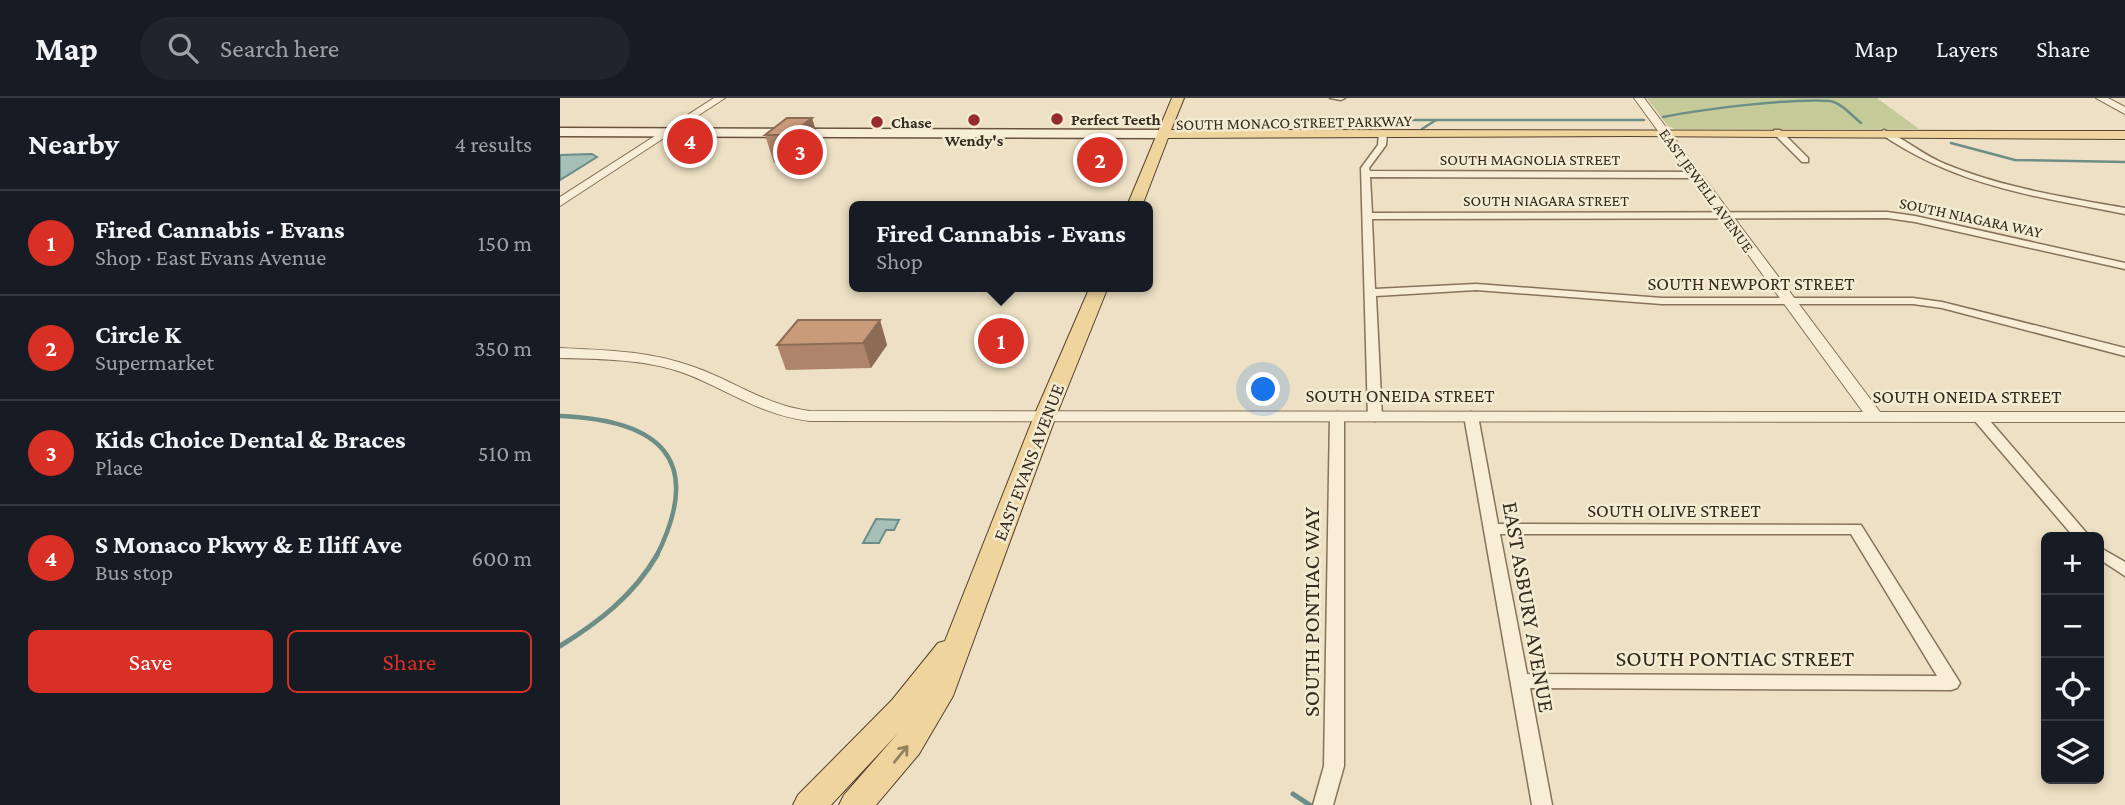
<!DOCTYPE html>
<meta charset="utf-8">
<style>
:root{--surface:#171b24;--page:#20242c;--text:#f1f3f6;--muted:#9ea1a6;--line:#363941;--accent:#d93025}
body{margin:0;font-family:"Crimson Pro",serif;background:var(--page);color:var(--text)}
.controls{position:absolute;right:21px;bottom:21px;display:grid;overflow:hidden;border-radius:10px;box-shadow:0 4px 10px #0003}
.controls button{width:63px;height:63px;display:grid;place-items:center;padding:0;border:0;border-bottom:2px solid var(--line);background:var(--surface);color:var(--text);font:35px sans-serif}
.you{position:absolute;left:704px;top:292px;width:24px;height:24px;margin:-18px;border:5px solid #fff;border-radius:50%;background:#1a73e8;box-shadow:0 0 0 10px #1a73e833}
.badge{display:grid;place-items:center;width:46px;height:46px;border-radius:50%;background:var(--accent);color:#fff;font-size:23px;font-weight:700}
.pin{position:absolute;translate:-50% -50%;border:4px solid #fff;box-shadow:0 2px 7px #0006}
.popup{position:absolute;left:289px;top:103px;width:304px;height:91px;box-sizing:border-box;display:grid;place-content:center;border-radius:10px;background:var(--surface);filter:drop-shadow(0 2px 5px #0005);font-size:23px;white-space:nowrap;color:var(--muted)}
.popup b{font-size:26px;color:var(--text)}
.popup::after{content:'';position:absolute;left:50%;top:100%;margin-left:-14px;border:14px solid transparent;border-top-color:var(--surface)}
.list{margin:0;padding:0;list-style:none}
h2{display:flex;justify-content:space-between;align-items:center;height:91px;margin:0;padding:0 28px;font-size:30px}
h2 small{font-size:23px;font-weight:400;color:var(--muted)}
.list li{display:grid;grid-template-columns:46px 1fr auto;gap:21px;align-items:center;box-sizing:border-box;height:105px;padding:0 28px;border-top:2px solid var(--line)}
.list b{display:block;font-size:26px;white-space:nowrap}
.list p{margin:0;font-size:23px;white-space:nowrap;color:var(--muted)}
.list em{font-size:23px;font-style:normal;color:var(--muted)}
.actions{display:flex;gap:14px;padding:21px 28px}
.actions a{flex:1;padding:16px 0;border:2px solid var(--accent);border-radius:10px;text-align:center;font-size:24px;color:var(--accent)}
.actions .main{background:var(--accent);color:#fff}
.icon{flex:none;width:38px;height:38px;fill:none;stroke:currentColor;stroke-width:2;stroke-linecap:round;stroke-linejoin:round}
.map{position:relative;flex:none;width:1565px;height:707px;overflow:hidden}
header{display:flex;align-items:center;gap:42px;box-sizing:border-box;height:98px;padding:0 35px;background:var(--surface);border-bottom:2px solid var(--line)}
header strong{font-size:33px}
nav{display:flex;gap:38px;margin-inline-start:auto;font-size:24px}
.search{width:490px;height:63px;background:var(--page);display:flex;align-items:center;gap:18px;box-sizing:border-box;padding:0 24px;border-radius:38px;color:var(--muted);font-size:26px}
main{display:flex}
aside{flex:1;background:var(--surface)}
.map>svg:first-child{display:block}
.green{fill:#c5cb98}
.water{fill:#a6c0b8;stroke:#6d8e86;stroke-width:2}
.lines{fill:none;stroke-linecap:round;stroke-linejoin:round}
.stream-far2{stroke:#6d8e86;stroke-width:2.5}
.stream-far1{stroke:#6d8e86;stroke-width:4.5}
.stream{stroke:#6d8e86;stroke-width:5}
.minor-casing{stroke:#87725b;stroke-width:3}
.tertiary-casing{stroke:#87725b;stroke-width:2}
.secondary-casing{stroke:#69533e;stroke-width:3}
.primary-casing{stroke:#55402f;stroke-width:2}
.minor{fill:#f8eed7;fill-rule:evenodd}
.tertiary{fill:#f8eed7;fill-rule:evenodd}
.secondary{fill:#f8eed7;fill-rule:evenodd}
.primary{fill:#efd59d;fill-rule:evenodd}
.wall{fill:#ae856a}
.shaded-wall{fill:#8d6c56}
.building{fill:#ca9b7b;stroke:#8d6c56;stroke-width:2}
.oneway{stroke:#93805e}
.poi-dot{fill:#942c2d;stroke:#f4ebd3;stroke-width:2.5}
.labels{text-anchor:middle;stroke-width:5;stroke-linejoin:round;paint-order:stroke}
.far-poi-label{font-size:16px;font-weight:bold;fill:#372a1e;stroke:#f4ebd3;text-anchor:start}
.far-street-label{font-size:16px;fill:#372a1e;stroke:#f4ebd3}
.street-label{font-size:19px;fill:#372a1e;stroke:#f4ebd3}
.near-street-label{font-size:23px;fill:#372a1e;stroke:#f4ebd3}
</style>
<header>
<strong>Map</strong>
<div class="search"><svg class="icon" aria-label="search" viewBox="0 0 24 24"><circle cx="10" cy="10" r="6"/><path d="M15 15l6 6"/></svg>Search here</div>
<nav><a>Map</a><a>Layers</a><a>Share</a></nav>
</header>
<main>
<aside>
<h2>Nearby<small>4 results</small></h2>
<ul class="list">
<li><span class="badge">1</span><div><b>Fired Cannabis - Evans</b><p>Shop · East Evans Avenue</p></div><em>150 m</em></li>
<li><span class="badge">2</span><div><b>Circle K</b><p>Supermarket</p></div><em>350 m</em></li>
<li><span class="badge">3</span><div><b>Kids Choice Dental &amp; Braces</b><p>Place</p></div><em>510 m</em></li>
<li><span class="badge">4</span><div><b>S Monaco Pkwy &amp; E Iliff Ave</b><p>Bus stop</p></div><em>600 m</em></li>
</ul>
<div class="actions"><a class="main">Save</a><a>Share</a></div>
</aside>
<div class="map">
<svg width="1565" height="707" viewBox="0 0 1565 707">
<rect width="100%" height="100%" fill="#ede0c4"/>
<path class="green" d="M1087,0H1317L1359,31H1115L1108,28Z"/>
<g class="water">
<path d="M32,56L37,59L0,82V57Z"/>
<path d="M316,421L339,422L334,432H326L319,445H303Z"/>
</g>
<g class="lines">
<g class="stream-far2">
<path d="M1103,19C1143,11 1232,0 1270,3C1282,5 1292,18 1301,25"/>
<path d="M686,31L717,30L748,22H1084"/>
<path d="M862,31L876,22"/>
<path d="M1391,45L1455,62L1565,64"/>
</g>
<path class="stream-far1" d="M0,318C99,322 146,360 96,459"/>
<g class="stream">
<path d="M0,548C39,524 74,497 97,457"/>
<path d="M733,696L750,707"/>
</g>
<g class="minor-casing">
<g id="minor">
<path d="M770,0H785L781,2Z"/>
<path d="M823,32L827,34L826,47L809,70L810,73L1135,74L1139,77L1135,80L810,79L812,115L1327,114L1355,118L1565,165V171L1355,124L1327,120L812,121L815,191L916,186L1102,200H1353L1382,204L1565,250V258L1382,210L1353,206H1102L916,192L816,198L822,319L815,323L810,322L808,319L801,70L818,47L819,34Z"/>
<path d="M1214,32H1220L1248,60V64H1242L1214,36Z"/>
<path d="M1324,32C1345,41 1363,57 1385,66C1443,90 1504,99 1565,110V116C1475,98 1399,89 1321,36L1320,34Z"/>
<path d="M777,314L784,318V668L773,707H753L764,668L770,318Z"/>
<path d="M911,314L918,318L938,426L1301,427L1397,580L1400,585L1397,590L1391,592L970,590L992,707H972L904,318ZM940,436H1291L1377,578L967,576Z"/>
<path d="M1419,315L1424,316L1530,439H1514L1414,322L1412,319L1414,316Z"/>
<path d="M1539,449L1565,464V478L1539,461Z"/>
</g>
</g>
<g class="tertiary-casing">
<g id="tertiary">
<path d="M154,0H165L0,108V99Z"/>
<path d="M1074,0H1084L1320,314H1565V324L250,323C200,317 169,292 124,275C85,261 41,261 0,260V250C45,252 91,253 134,269C174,283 207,308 250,313L1303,314Z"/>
<path d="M1536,0H1548L1565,9V16Z"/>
</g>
</g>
<g class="secondary-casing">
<path id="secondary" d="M0,30L603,32L609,36L603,40L0,38Z"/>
</g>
<g class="primary-casing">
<g id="primary">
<path d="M612,0H624L611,32L1565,33V41L1069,38L608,40L582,108H567Z"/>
<path d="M530,189H548L496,318L393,598L359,656L316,707H279L284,697L339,634L271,707H233L238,697L332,602L378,545L385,543L474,318Z"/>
</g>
</g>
<use href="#minor" class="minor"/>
<use href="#tertiary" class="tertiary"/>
<use href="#secondary" class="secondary"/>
<use href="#primary" class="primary"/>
</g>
<g class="wall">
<path d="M252,20L260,47L239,65H214L205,37Z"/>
<path d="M320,222L327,247L311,270L226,272L217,247Z"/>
</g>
<g class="shaded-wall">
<path d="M252,20L260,47L239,65L230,37Z"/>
<path d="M320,222L327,247L311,270L303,245Z"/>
</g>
<g class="building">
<path d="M227,20H252L230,37H205Z"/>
<path d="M238,222H320L303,245L217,247Z"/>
</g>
<defs><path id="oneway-shaft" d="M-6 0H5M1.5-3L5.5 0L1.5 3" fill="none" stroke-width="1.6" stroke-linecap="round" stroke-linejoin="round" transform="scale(1.75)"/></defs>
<use class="oneway" href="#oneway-shaft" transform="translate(341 656) rotate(-51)"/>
<g class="poi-dot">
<circle cx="497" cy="21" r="7"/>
<circle cx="414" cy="22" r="7"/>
<circle cx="317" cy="24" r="7"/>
</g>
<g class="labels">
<g class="far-poi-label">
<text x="511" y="27">Perfect Teeth</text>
<text x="331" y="30">Chase</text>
<text x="414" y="48" text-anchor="middle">Wendy's</text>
</g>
<g class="far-street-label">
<text transform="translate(734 24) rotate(-1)" y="6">SOUTH MONACO STREET PARKWAY</text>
<text x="970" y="67">SOUTH MAGNOLIA STREET</text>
<text transform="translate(1147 92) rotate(54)" y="6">EAST JEWELL AVENUE</text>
<text x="986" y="108">SOUTH NIAGARA STREET</text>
<text transform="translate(1411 119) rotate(12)" y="6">SOUTH NIAGARA WAY</text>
</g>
<g class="street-label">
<text x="1191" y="192">SOUTH NEWPORT STREET</text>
<text x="840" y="304">SOUTH ONEIDA STREET</text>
<text x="1407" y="305">SOUTH ONEIDA STREET</text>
<text transform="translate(468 364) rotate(-69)" y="7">EAST EVANS AVENUE</text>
<text x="1114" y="419">SOUTH OLIVE STREET</text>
</g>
<g class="near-street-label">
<text transform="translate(969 509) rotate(80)" y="8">EAST ASBURY AVENUE</text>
<text transform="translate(751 514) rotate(-90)" y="8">SOUTH PONTIAC WAY</text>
<text x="1175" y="568">SOUTH PONTIAC STREET</text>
</g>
</g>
</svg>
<div class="controls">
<button>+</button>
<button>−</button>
<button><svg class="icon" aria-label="locate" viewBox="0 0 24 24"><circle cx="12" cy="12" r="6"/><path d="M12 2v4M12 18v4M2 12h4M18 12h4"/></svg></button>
<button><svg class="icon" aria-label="layers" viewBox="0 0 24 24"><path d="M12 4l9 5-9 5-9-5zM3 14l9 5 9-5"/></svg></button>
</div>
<div class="you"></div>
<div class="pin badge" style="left:441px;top:243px">1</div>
<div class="popup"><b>Fired Cannabis - Evans</b>Shop</div>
<div class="pin badge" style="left:540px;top:62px">2</div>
<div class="pin badge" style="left:240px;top:54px">3</div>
<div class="pin badge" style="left:130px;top:43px">4</div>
</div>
</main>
